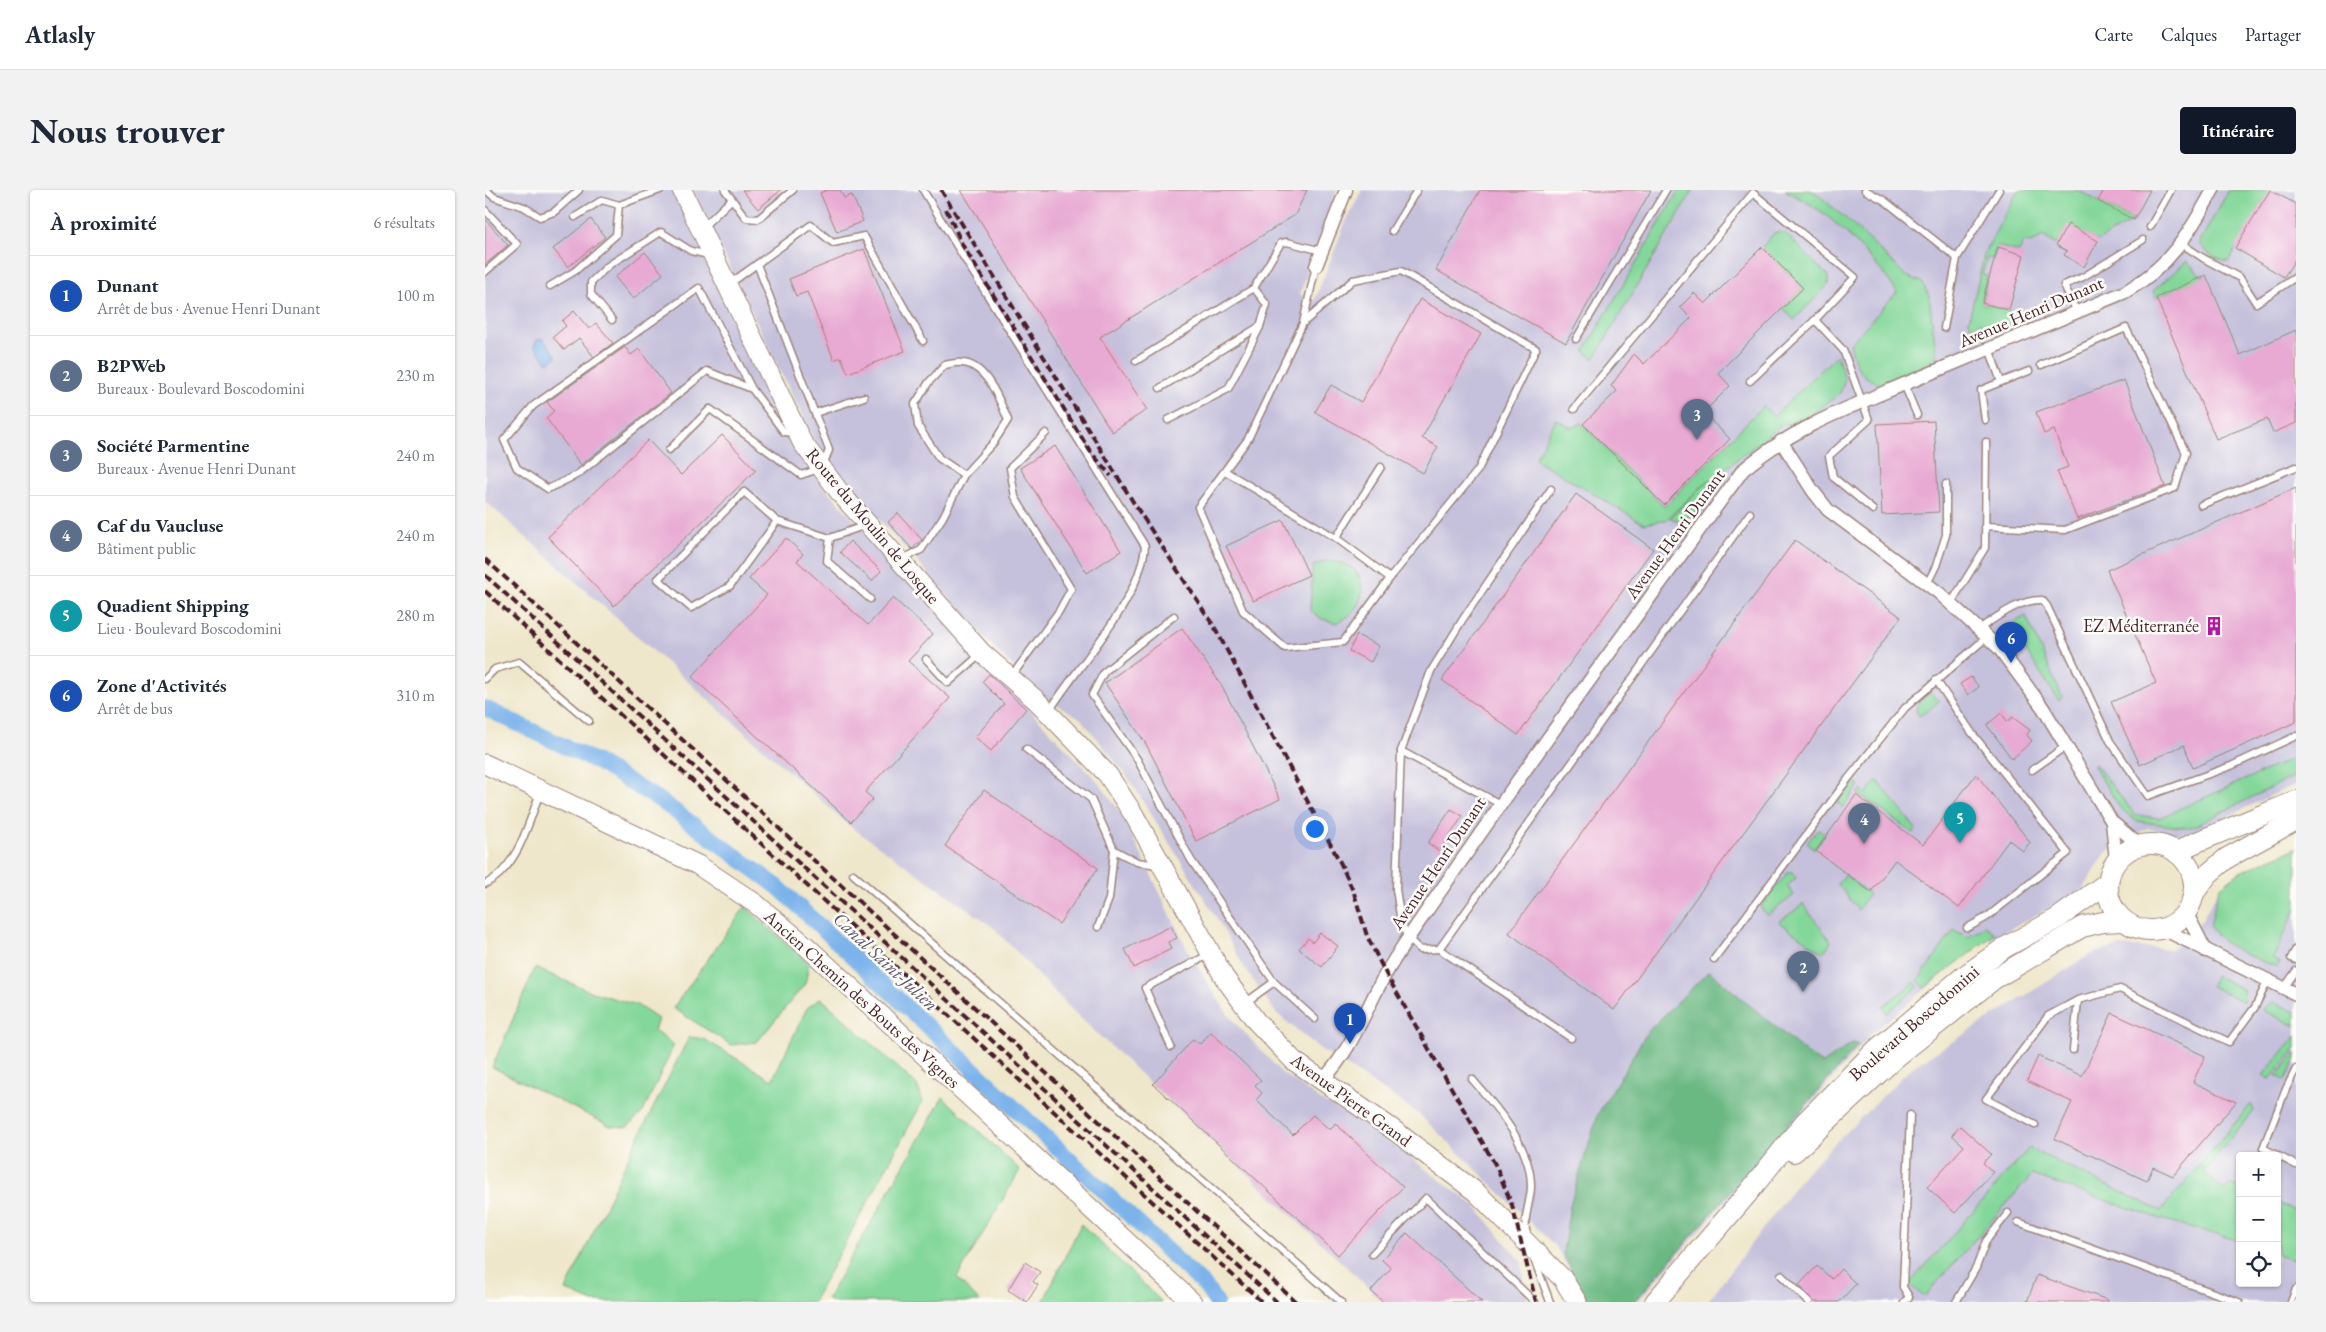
<!DOCTYPE html>
<html lang="fr">
<meta charset="utf-8">
<style>
:root{--surface:#fff;--page:#f2f2f3;--text:#1f2937;--muted:#747a83;--line:#e0e1e3;--accent:#111827}
body{margin:0;font-family:"EB Garamond",serif;background:var(--page);color:var(--text)}
.controls{position:absolute;right:15px;bottom:15px;display:grid;overflow:hidden;border-radius:5px;box-shadow:0 1px 4px #0004}
.controls button{width:45px;height:45px;display:grid;place-items:center;padding:0;border:0;border-bottom:1px solid var(--line);background:var(--surface);color:var(--text);font:25px sans-serif}
.you{position:absolute;left:829px;top:638px;width:18px;height:18px;margin:-12px;border:4px solid #fff;border-radius:50%;background:#1a73e8;box-shadow:0 0 0 8px #1a73e833}
.badge{display:grid;place-items:center;width:32px;height:32px;border-radius:50%;background:var(--accent);color:#fff;font-size:16px;font-weight:700}
.pin{position:absolute;translate:-50% -41px;filter:drop-shadow(0 1px 2px #0008)}
.pin::after{content:'';position:absolute;top:26px;width:18px;height:15px;background:inherit;clip-path:polygon(0 0,100% 0,50% 100%)}
.list{margin:0;padding:0;list-style:none}
h2{display:flex;justify-content:space-between;align-items:center;height:65px;margin:0;padding:0 20px;font-size:21px}
h2 small{font-size:16px;font-weight:400;color:var(--muted)}
.list li{display:grid;grid-template-columns:32px 1fr auto;gap:15px;align-items:center;box-sizing:border-box;height:80px;padding:0 20px;border-top:1px solid var(--line)}
.list b{display:block;font-size:19px;white-space:nowrap}
.list p{margin:0;font-size:16px;white-space:nowrap;color:var(--muted)}
.list em{font-size:16px;font-style:normal;color:var(--muted)}
.icon{flex:none;width:28px;height:28px;fill:none;stroke:currentColor;stroke-width:2;stroke-linecap:round;stroke-linejoin:round}
.map{position:relative;flex:none;width:1811px;height:1112px;overflow:hidden;border-radius:5px}
header{display:flex;align-items:center;gap:30px;box-sizing:border-box;height:70px;padding:0 25px;background:var(--surface);border-bottom:1px solid var(--line)}
header strong{font-size:24px}
nav{display:flex;gap:28px;margin-inline-start:auto;font-size:18px}
.intro{display:flex;align-items:center;justify-content:space-between;box-sizing:border-box;height:120px;padding:0 30px}
h1{margin:0;font-size:35px}
.button{padding:12px 22px;border-radius:5px;background:var(--accent);color:#fff;font-size:18px;font-weight:700}
main{display:flex;gap:30px;padding:0 30px}
aside{flex:1;background:var(--surface);border-radius:5px;box-shadow:0 1px 4px #0004}
.map>svg:first-child{display:block}
.industrial{fill:#c5c0db;fill-rule:evenodd}
.green{fill:#83d79a;stroke:#667b62}
.forest{fill:#6ab882;stroke:#5a6c56}
.water{fill:#7bb3eb;stroke:#62698b}
.lines{fill:none;stroke-linecap:round;stroke-linejoin:round}
.stream{stroke:#7bb3eb;stroke-width:4.5}
.canal{stroke:#7bb3eb;stroke-width:16}
.building{fill:#e8aad3}
.lane-casing{stroke:#9c837b;stroke-width:9}
.street-casing{stroke:#9c837b;stroke-width:15}
.secondary-casing{stroke:#9c837b;stroke-width:21}
.primary-casing{stroke:#9c837b;stroke-width:22}
.lane{stroke:#fff;stroke-width:6}
.street{stroke:#fff;stroke-width:12}
.secondary{stroke:#fff;stroke-width:19}
.primary{stroke:#fff;stroke-width:20}
.rail{stroke:#4a1f2b;stroke-width:4;stroke-dasharray:8 4;stroke-linecap:butt}
.labels{text-anchor:middle;stroke-width:5;stroke-linejoin:round;paint-order:stroke}
.street-label{font-size:18px;fill:#4a1f2b;stroke:#fdfcf7}
.poi-label{font-size:18px;fill:#4a1f2b;stroke:#fdfcf7;text-anchor:end}
.water-label{font-size:19px;font-style:italic;fill:#5b536e;stroke:#fdfcf7}
</style>
<header>
<strong>Atlasly</strong>
<nav><a>Carte</a><a>Calques</a><a>Partager</a></nav>
</header>
<div class="intro"><h1>Nous trouver</h1><a class="button">Itinéraire</a></div>
<main>
<aside>
<h2>À proximité<small>6 résultats</small></h2>
<ul class="list">
<li><span class="badge" style="background:#1a4fb4">1</span><div><b>Dunant</b><p>Arrêt de bus · Avenue Henri Dunant</p></div><em>100 m</em></li>
<li><span class="badge" style="background:#5c6f8a">2</span><div><b>B2PWeb</b><p>Bureaux · Boulevard Boscodomini</p></div><em>230 m</em></li>
<li><span class="badge" style="background:#5c6f8a">3</span><div><b>Société Parmentine</b><p>Bureaux · Avenue Henri Dunant</p></div><em>240 m</em></li>
<li><span class="badge" style="background:#5c6f8a">4</span><div><b>Caf du Vaucluse</b><p>Bâtiment public</p></div><em>240 m</em></li>
<li><span class="badge" style="background:#0f9aa8">5</span><div><b>Quadient Shipping</b><p>Lieu · Boulevard Boscodomini</p></div><em>280 m</em></li>
<li><span class="badge" style="background:#1a4fb4">6</span><div><b>Zone d'Activités</b><p>Arrêt de bus</p></div><em>310 m</em></li>
</ul>
</aside>
<div class="map">
<svg width="1811" height="1112" viewBox="0 0 1811 1112">
<rect width="100%" height="100%" fill="#fdfcf7"/>
<filter id="ink" filterUnits="userSpaceOnUse"><feTurbulence type="fractalNoise" baseFrequency=".02" numOctaves="2"/><feDisplacementMap in="SourceGraphic" scale="10" xChannelSelector="R" yChannelSelector="G"/><feConvolveMatrix kernelMatrix="1 2 1 2 8 2 1 2 1" color-interpolation-filters="sRGB"/></filter>
<filter id="wash" filterUnits="userSpaceOnUse"><feTurbulence type="fractalNoise" baseFrequency=".0096" numOctaves="4" result="noise"/><feDisplacementMap in="SourceGraphic" scale="20" xChannelSelector="R" yChannelSelector="G"/><feGaussianBlur stdDeviation="1.12" result="paint"/><feColorMatrix in="noise" values="0 0 0 0 0 0 0 0 0 0 0 0 0 0 0 0 0 1.4 0 .05"/><feComposite in="paint" operator="in"/></filter>
<g filter="url(#wash)">
<rect width="100%" height="100%" fill="#efe7cb"/>
<g class="industrial">
<path d="M0,0H189L280,202L334,291L462,433L615,594L637,625L703,761L744,826L796,882L840,913L880,934L990,1016L1036,1071L1043,1112H899L587,820L508,737L365,636L0,311Z"/>
<path d="M208,0H852L815,104L829,112L861,31L877,0H1811V594L1707,643L1690,644L1662,638L1621,663L1597,701L1494,755L1387,843L1152,1112H1102L1071,1057L933,923L834,858L791,823L757,774L736,735L643,587L595,528L562,509L511,460L335,263Z"/>
<path d="M1811,658V1112H1222L1320,983L1426,878L1606,764L1635,756L1687,759L1717,730L1734,698L1755,682ZM1755,966H1792V1093H1755Z"/>
</g>
<g class="green">
<path d="M1194,0H1208L1109,169L1099,161Z"/>
<path d="M1300,0H1325L1331,3L1372,38L1421,86L1437,92L1444,106L1452,169L1396,195C1372,185 1372,177 1365,154L1412,102C1392,73 1365,44 1337,22C1326,14 1312,7 1300,0Z"/>
<path d="M1533,0H1592L1649,30L1613,51L1583,35L1571,55L1558,46L1546,53L1539,52L1534,62L1512,56L1508,69L1502,68L1497,85L1502,86L1497,113L1524,120L1529,131L1501,142L1496,132L1486,137L1484,130L1500,62Z"/>
<path d="M1744,0H1785L1743,72C1731,70 1721,63 1714,53Z"/>
<path d="M1295,42L1300,43L1343,86V95L1309,130L1298,118L1318,98L1277,57L1289,43Z"/>
<path d="M1702,71L1714,84L1721,86L1671,108L1668,101Z"/>
<path d="M1352,165L1360,189L1355,203L1331,222L1294,237L1250,271L1239,280L1227,306L1212,321L1195,331L1185,328L1226,288L1181,330L1159,334L1050,269L1071,229L1087,238L1096,233L1179,317L1278,216L1289,226Z"/>
<path d="M841,371C850,372 860,372 868,379C882,391 878,413 865,425C862,428 855,430 851,433L837,429L825,420L828,376Z"/>
<path d="M1541,426L1577,507L1574,511L1524,435Z"/>
<path d="M1445,502L1454,511L1443,521L1434,526L1431,521L1432,516Z"/>
<path d="M1811,567V585L1710,636L1702,638L1651,631L1635,618L1609,576L1610,574L1650,625L1674,628Z"/>
<path d="M1392,590L1431,639L1428,643L1373,603L1377,600L1381,604Z"/>
<path d="M1370,591L1374,595L1358,617L1352,613Z"/>
<path d="M1333,639L1340,645L1329,659L1322,653Z"/>
<path d="M1811,658V719L1788,769L1794,772L1792,777C1768,767 1739,759 1725,736L1734,698L1755,682Z"/>
<path d="M1303,682H1307L1311,688L1302,696L1309,705L1283,725L1275,718Z"/>
<path d="M1360,685L1384,704L1373,720L1353,694Z"/>
<path d="M1318,714L1346,752L1338,763L1294,732Z"/>
<path d="M260,717L324,774L320,794L272,852L246,855L188,818Z"/>
<path d="M1500,736L1510,744L1439,798L1433,790L1469,740L1483,747Z"/>
<path d="M50,778L107,802L152,815L173,829L169,841L189,855L158,922L142,937L125,936L7,877Z"/>
<path d="M1730,786L1758,799L1759,812L1726,796Z"/>
<path d="M1430,792L1433,797L1402,823L1398,816Z"/>
<path d="M336,808L432,895L438,911L328,1112H108L81,1100L147,960L204,847L219,849L287,890L322,818Z"/>
<path d="M1787,812L1811,822V836L1777,820Z"/>
<path d="M1811,846V859L1785,889L1778,885Z"/>
<path d="M1811,863V869L1800,891L1792,885Z"/>
<path d="M458,907L535,980L472,1088L495,1112H346L342,1109Z"/>
<path d="M1766,914L1769,921L1718,982L1740,1001L1745,994L1755,998V1051L1676,1029L1547,985L1439,1107L1424,1094L1544,958L1676,1021Z"/>
<path d="M1792,1013L1811,1021V1071L1792,1064Z"/>
<path d="M596,1034L677,1112H558Z"/>
</g>
<path class="forest" d="M1224,781L1323,864L1338,874L1367,853L1374,854L1149,1112H1103L1078,1064L1085,1015L1113,924L1163,841Z"/>
<path class="water" d="M58,149L72,166L63,173L49,156L52,150Z"/>
<g class="lines">
<path class="stream" d="M0,524L3,519"/>
<path class="canal" d="M0,518L112,572L176,611L293,697L719,1095L731,1112"/>
</g>
<g id="blocks">
<g class="building">
<path d="M257,0H296L273,19Z"/>
<path d="M342,0H355L359,8L367,5L378,31L352,42L335,3Z"/>
<path d="M476,0H822L810,25L615,147L662,220L627,242Z"/>
<path d="M995,0H1166L1081,153L951,80Z"/>
<path d="M1619,0H1665L1649,30L1613,11Z"/>
<path d="M1785,0L1811,14V68L1799,87L1750,58Z"/>
<path d="M0,29L23,55L0,75Z"/>
<path d="M106,29L120,47L83,77L68,59Z"/>
<path d="M1583,34L1613,51L1599,77L1579,65L1582,61L1571,55Z"/>
<path d="M1277,57L1318,98L1233,183L1245,196L1218,223L1245,249L1179,315L1098,234L1132,201L1126,196L1149,164L1159,174L1206,128L1195,117L1209,103L1220,114Z"/>
<path d="M1513,57L1539,65L1524,120L1497,113Z"/>
<path d="M379,59L420,161L363,183L356,167L349,170L322,102L311,106L304,89Z"/>
<path d="M160,62L178,84L148,109L130,87Z"/>
<path d="M1721,85L1755,165L1811,140V233L1788,243L1782,229L1731,249L1671,108Z"/>
<path d="M935,109L996,144L937,248L953,257L938,283L830,222L846,195L876,212Z"/>
<path d="M89,121L104,139L111,133L128,153L109,167L94,148L79,160L68,147L81,136L77,131Z"/>
<path d="M140,157L146,165L154,159L186,203L96,275L61,228L69,221L62,212Z"/>
<path d="M1639,190L1680,296L1592,329L1572,281L1583,277L1569,240L1559,244L1551,222Z"/>
<path d="M1449,231L1454,322L1397,325L1392,234Z"/>
<path d="M237,245L271,280L129,416L63,347L163,250L196,285Z"/>
<path d="M570,256L636,361L602,383L535,278Z"/>
<path d="M1811,298V532L1708,578L1699,555L1655,575L1626,512L1671,493L1622,380Z"/>
<path d="M1091,304L1168,359L1033,545L957,490Z"/>
<path d="M413,323L437,350L427,359L403,332Z"/>
<path d="M798,330L824,385L768,411L741,356Z"/>
<path d="M301,348L318,364L312,371L383,435L408,408L448,444L423,471L465,508L380,602L388,609L366,632L207,487L282,405L264,389Z"/>
<path d="M1310,350L1416,427L1129,820L1024,743Z"/>
<path d="M365,351L396,381L387,391L355,362Z"/>
<path d="M697,438L737,496L795,609L711,651L661,554L620,493Z"/>
<path d="M872,445L894,456L886,472L864,461Z"/>
<path d="M504,484L541,519L506,561L490,547L519,514L497,492Z"/>
<path d="M1486,487L1494,497L1483,505L1475,494Z"/>
<path d="M1516,523L1523,532L1527,527L1545,540L1542,545L1547,551L1527,569L1502,535Z"/>
<path d="M1491,584L1545,652L1538,661L1524,650L1474,718L1410,670L1386,702L1331,661L1371,605L1438,655Z"/>
<path d="M499,600L613,678L574,734L460,656Z"/>
<path d="M966,619L978,626L954,661L943,653Z"/>
<path d="M686,736L692,748L683,752L686,759L649,778L640,759Z"/>
<path d="M835,743L853,756L837,777L814,759L823,748L828,752Z"/>
<path d="M1627,823L1720,866L1708,892L1751,912L1688,986L1668,977L1662,991L1570,949L1587,912L1542,891L1553,866L1597,886Z"/>
<path d="M726,842L776,890L770,895L777,903L771,910L808,945L828,925L845,940L850,933L918,997L853,1065L668,894L708,849L715,854Z"/>
<path d="M1475,936L1506,964L1498,973L1508,982L1470,1023L1442,997L1479,956L1467,945Z"/>
<path d="M922,1043L997,1112H898L886,1101L906,1078L897,1070Z"/>
<path d="M540,1072L555,1082L548,1092L553,1095L542,1112L523,1100Z"/>
<path d="M1332,1076L1347,1089L1356,1079L1371,1094L1354,1112H1329L1314,1095Z"/>
<path d="M1552,1085L1623,1110V1112H1542Z"/>
</g>
</g>
</g>
<g filter="url(#ink)">
<use href="#blocks" fill-opacity="0" stroke="#9c837b" stroke-width="1"/>
<g class="lines">
<g class="lane-casing">
<g id="lane">
<path d="M1,0L9,7L39,17L55,27L69,22L94,0"/>
<path d="M240,0L261,28L273,29L308,0"/>
<path d="M438,0L479,68L660,356C655,412 595,472 565,520"/>
<path d="M1380,0L1400,11L1472,68L1459,138"/>
<path d="M0,20L32,54L0,82"/>
<path d="M90,27L117,10L134,15L175,0"/>
<path d="M218,37L247,9"/>
<path d="M1665,37L1686,0"/>
<path d="M907,41L932,0"/>
<path d="M1697,54L1718,68L1755,88L1771,113L1811,87"/>
<path d="M1472,68L1514,0"/>
<path d="M243,95L326,35L348,53L379,46L438,151"/>
<path d="M65,96L90,81L131,45L134,15"/>
<path d="M1592,122L1579,95L1598,87L1658,50"/>
<path d="M127,130L106,104V92L124,75L176,42L206,61L224,65"/>
<path d="M818,133L868,90L916,81L1051,159L993,280L905,388"/>
<path d="M1091,149L1181,0"/>
<path d="M651,171L769,98L796,53L802,52L837,61"/>
<path d="M1265,191L1330,130L1358,160L1384,230L1344,266L1348,287L1388,320"/>
<path d="M1516,192L1544,181"/>
<path d="M1419,194L1432,225"/>
<path d="M675,198L775,136L782,115L769,98"/>
<path d="M267,199L214,98L48,216L19,250L32,278L63,299L93,284L222,181L267,199L299,242L308,243"/>
<path d="M1089,219L1268,3L1370,87L1330,130"/>
<path d="M330,223L379,207"/>
<path d="M683,230L743,199L775,137"/>
<path d="M1500,230L1496,200L1516,192L1504,158"/>
<path d="M184,260L225,219L316,285L337,278L344,260L272,74"/>
<path d="M740,281L851,348L905,388L858,452L800,458L758,421L713,317L763,249L818,133L831,76"/>
<path d="M1716,315L1811,277"/>
<path d="M292,331L245,396L206,418L173,389L259,302L292,331L345,348L381,335"/>
<path d="M1500,336L1580,340L1690,298L1701,263L1641,138L1556,175"/>
<path d="M345,348L342,371L385,409"/>
<path d="M851,348L896,277"/>
<path d="M417,369L436,360L458,327L479,285L454,268L433,236L430,214L444,192L460,175C465,174 471,172 476,173C501,173 515,211 523,230L509,252L479,285"/>
<path d="M1442,394L1451,376L1461,345V294"/>
<path d="M1466,413L1500,358L1501,252"/>
<path d="M689,426L619,482L607,505L652,569L706,670L789,792L760,813"/>
<path d="M1494,439C1512,427 1535,409 1557,410L1562,416L1625,551L1663,606L1746,576L1811,546"/>
<path d="M441,469L463,493L496,464"/>
<path d="M526,487L574,421L586,399L530,307L525,278L561,243"/>
<path d="M0,489L10,479L34,472L104,531"/>
<path d="M1451,490L1487,543L1583,663L1502,727L1482,738"/>
<path d="M541,559L606,609L629,660L652,672L673,675"/>
<path d="M916,561L911,699L916,732L923,748L935,760L954,759L1265,323"/>
<path d="M1547,580L1581,556"/>
<path d="M1015,614L916,561L946,481L978,429L1066,299"/>
<path d="M368,684L856,1112"/>
<path d="M0,694C32,679 44,633 55,602"/>
<path d="M613,737L624,709L629,660"/>
<path d="M954,759L1086,848"/>
<path d="M1811,759L1806,768L1811,770"/>
<path d="M1229,769L1363,589L1420,518L1502,447"/>
<path d="M789,792L830,829"/>
<path d="M1799,798L1811,781"/>
<path d="M686,857L660,798L725,764"/>
<path d="M1588,860L1593,810L1635,799L1744,852L1770,817L1783,790"/>
<path d="M1811,879L1801,899L1778,958L1811,975"/>
<path d="M987,889C1012,918 1046,956 1046,996C1046,1012 1037,1029 1042,1045"/>
<path d="M1550,935L1501,909L1563,826L1593,810"/>
<path d="M1533,1032L1754,1112"/>
<path d="M887,1064L941,1008L1050,1112"/>
<path d="M1049,1069L1065,1112"/>
<path d="M1296,1085L1324,1112"/>
<path d="M1419,1112L1424,1107L1418,1097L1425,925"/>
<path d="M1471,1112L1491,1078L1501,1051L1523,1023"/>
<path d="M1806,1112L1811,1099"/>
</g>
</g>
<g class="street-casing">
<g id="street">
<path d="M831,76L861,0"/>
<path d="M1296,251L1328,301L1343,320L1454,403L1514,458L1558,518L1627,632L1654,655"/>
<path d="M1627,632L1631,670"/>
<path d="M1701,722L1721,761"/>
<path d="M1678,739L1811,804"/>
<path d="M837,891C863,864 876,831 893,798C906,772 923,748 939,725C1042,574 1151,427 1258,280C1305,239 1365,217 1422,193C1495,162 1568,132 1640,102C1685,76 1704,44 1728,0"/>
</g>
</g>
<g class="secondary-casing">
<g id="secondary">
<path d="M197,0L317,252L356,304L497,463L551,510L623,585L649,625L739,787L771,831L809,871L906,938L991,1002L1078,1089L1092,1112"/>
<path d="M0,574L213,675L271,714L321,756L707,1112"/>
</g>
</g>
<g class="primary-casing">
<g id="primary">
<circle cx="1666" cy="697" r="43"/>
<path d="M1692,662L1707,654L1811,611"/>
<path d="M1709,703L1723,684L1742,668L1811,630"/>
<path d="M1309,962L1410,868L1509,789L1597,737L1618,732L1638,731"/>
<path d="M1170,1112L1263,1003L1319,933L1391,860L1478,787L1519,758L1573,728L1622,693"/>
</g>
</g>
<use href="#lane" class="lane"/>
<use href="#street" class="street"/>
<use href="#secondary" class="secondary"/>
<use href="#primary" class="primary"/>
<g class="rail">
<path d="M456,0L650,315L730,438L856,674L869,703L882,746L901,784L1011,976L1027,1015L1051,1112"/>
<path d="M461,19L478,56L605,261L626,286"/>
<path d="M0,369L811,1112"/>
<path d="M0,385L792,1112"/>
<path d="M0,401L777,1112"/>
</g>
</g>
</g>
<defs>
<g id="building-bare" transform="scale(1.5)"><path d="M-4-6H4V6H1V3H-1V6H-4ZM-2.5-4.3h1.7v1.8h-1.7ZM.8-4.3h1.7v1.8H.8ZM-2.5-1h1.7V.8h-1.7ZM.8-1h1.7V.8H.8Z" fill="#b5179e" stroke="#fdfcf7" stroke-width="2.5" paint-order="stroke"/></g>
</defs>
<g fill-rule="evenodd">
<use href="#building-bare" x="1729" y="436"/>
</g>
<g class="labels">
<g class="street-label">
<text transform="translate(1546 122) rotate(-23)" y="6">Avenue Henri Dunant</text>
<text transform="translate(388 336) rotate(50)" y="6">Route du Moulin de Losque</text>
<text transform="translate(1190 344) rotate(-54)" y="6">Avenue Henri Dunant</text>
<text transform="translate(953 673) rotate(-56)" y="6">Avenue Henri Dunant</text>
<text transform="translate(377 809) rotate(42)" y="6">Ancien Chemin des Bouts des Vignes</text>
<text transform="translate(1429 833) rotate(-41)" y="6">Boulevard Boscodomini</text>
<text transform="translate(866 910) rotate(36)" y="6">Avenue Pierre Grand</text>
</g>
<g class="poi-label">
<text x="1714" y="442">EZ Méditerranée</text>
</g>
<g class="water-label">
<text transform="translate(401 771) rotate(43)" y="7">Canal Saint-Julien</text>
</g>
</g>
</svg>
<div class="controls">
<button>+</button>
<button>−</button>
<button><svg class="icon" aria-label="locate" viewBox="0 0 24 24"><circle cx="12" cy="12" r="6"/><path d="M12 2v4M12 18v4M2 12h4M18 12h4"/></svg></button>
</div>
<div class="you"></div>
<div class="pin badge" style="left:865px;top:854px;background:#1a4fb4">1</div>
<div class="pin badge" style="left:1318px;top:802px;background:#5c6f8a">2</div>
<div class="pin badge" style="left:1212px;top:250px;background:#5c6f8a">3</div>
<div class="pin badge" style="left:1379px;top:654px;background:#5c6f8a">4</div>
<div class="pin badge" style="left:1475px;top:653px;background:#0f9aa8">5</div>
<div class="pin badge" style="left:1526px;top:473px;background:#1a4fb4">6</div>
</div>
</main>
